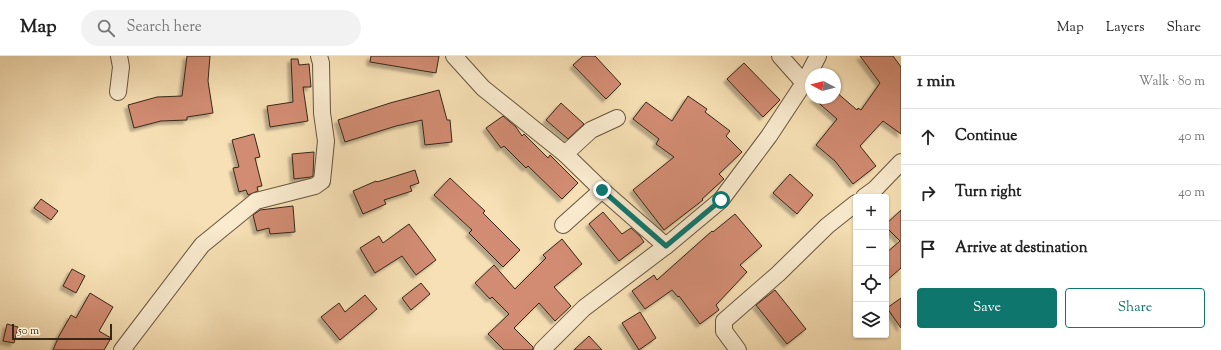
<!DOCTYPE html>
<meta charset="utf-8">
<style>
:root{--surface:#fff;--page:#f2f2f2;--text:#222;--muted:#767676;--line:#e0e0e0;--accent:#0f766e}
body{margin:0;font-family:"Sorts Mill Goudy",serif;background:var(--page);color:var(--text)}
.controls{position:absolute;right:12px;bottom:12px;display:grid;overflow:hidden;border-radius:4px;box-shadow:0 1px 3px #0004}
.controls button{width:36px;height:36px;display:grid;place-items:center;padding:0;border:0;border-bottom:1px solid var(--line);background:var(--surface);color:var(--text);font:20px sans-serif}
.compass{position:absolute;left:805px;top:12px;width:36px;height:36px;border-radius:50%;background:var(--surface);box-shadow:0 1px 3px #0004;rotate:277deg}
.scale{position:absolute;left:12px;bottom:10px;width:100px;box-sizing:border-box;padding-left:4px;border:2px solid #362717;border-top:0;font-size:11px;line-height:14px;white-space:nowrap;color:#362717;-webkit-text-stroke:3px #faebcf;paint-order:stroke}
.stop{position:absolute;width:12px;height:12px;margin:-9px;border:3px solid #0f766e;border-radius:50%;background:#fff}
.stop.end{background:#0f766e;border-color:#fff;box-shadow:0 1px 4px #0008}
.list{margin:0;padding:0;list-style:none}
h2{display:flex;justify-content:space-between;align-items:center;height:52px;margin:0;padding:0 16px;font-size:17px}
h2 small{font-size:13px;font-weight:400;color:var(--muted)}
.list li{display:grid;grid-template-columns:26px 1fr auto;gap:12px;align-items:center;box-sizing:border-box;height:56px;padding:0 16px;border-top:1px solid var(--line)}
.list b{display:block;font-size:15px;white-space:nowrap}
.list em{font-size:13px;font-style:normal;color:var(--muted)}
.actions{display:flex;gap:8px;padding:12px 16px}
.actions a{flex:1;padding:9px 0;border:1px solid var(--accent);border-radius:4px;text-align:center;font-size:14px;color:var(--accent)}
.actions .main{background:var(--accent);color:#fff}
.icon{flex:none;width:22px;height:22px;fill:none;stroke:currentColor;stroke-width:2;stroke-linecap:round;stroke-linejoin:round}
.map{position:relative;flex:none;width:901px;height:294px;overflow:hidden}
header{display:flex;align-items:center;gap:24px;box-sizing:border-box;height:56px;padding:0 20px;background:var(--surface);border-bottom:1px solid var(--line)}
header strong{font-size:19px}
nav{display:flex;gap:22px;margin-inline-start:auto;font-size:14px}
.search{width:280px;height:36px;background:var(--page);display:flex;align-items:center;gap:10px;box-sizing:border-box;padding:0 14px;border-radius:22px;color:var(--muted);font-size:15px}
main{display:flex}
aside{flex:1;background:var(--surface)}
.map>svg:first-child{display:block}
.building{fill:#d28c73;stroke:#362717;filter:url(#shadow)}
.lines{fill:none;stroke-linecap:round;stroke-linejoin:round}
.minor-casing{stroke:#66553e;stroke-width:18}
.minor{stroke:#faebcf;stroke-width:16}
.route{stroke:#0f766e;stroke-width:5}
</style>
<header>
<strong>Map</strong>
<div class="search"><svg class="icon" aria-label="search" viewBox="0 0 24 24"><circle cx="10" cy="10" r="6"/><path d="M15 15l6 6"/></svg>Search here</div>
<nav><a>Map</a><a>Layers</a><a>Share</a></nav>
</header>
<main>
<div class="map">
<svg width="901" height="294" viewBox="0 0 901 294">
<defs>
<filter id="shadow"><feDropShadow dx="-3.5" dy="3.5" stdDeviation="1" flood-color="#0004"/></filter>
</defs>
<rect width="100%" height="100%" fill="#f7e0b5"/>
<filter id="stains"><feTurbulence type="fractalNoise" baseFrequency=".005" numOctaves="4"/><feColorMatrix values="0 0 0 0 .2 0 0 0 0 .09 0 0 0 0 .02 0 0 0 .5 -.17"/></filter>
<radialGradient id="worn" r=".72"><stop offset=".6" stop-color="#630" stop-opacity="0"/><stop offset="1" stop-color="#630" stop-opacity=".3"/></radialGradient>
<g class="building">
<path d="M187,0H210L208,25L213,57L187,61V64L161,65L134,72L128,49L157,41L182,40Z"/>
<path d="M371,0H439L436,17L370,6Z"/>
<path d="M583,0H595L621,28L606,43L573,9Z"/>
<path d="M860,0H893L901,11V78L883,65L860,90L876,110L853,128L835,105L816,89L837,63L813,42H835V35L857,54L858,52L861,54L880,27Z"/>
<path d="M291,3H298L299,9L309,8L311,31H303L308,65L270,71L267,50L293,46Z"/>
<path d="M744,7L780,44L763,61L727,23Z"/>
<path d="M439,34L447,64H450L452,86L425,89L422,64L396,70L345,86L338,64L390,47Z"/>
<path d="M688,40L707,53L705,56L730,75L726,80L742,96L719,118L724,123L702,143L703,144L664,174L633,134L674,101L656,88L659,83L633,63L646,46L672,65Z"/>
<path d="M561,47L584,68L568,83L546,64Z"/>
<path d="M503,60L516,71L522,80L524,78L548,102L550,99L578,127L562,143L528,110L526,112L504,90L501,92L486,72Z"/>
<path d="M254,78L260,101L255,102L262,130L257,131L258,135L248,139L246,134L239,136L233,112L239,111L232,84Z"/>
<path d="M314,96L313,120L311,121L294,123L292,98Z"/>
<path d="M415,114L419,127L410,130L412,135L384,144L386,148L363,158L353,135L376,125L377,126Z"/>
<path d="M790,118L813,139L797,158L773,137Z"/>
<path d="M450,122L485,155L483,157L520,194L503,211L469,177L472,174L434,139Z"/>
<path d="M41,143L58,155L51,164L34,152Z"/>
<path d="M293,150L295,176L270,178L269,172L257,175L253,159L260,154Z"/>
<path d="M901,154V212L886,225V197L900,185L886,171V168Z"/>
<path d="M603,156L622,178L631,172L640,180L644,186L619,205L589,168Z"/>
<path d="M735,158L762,190L740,209L747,216L716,249L719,254L700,268L679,240L678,241L672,234L645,253L632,235L654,219L657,224L712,175L713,176Z"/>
<path d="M409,168L436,204L416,219L402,200L375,217L360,192L379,180L383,187Z"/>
<path d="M562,183L582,208L554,231L571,250L555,265L539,247L514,272L533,291V294H504L488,278L509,258L492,241L490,243L475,227L494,209L515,233L546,202L543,199Z"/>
<path d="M72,213L85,220L76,237L63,230Z"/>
<path d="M421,227L430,238L411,254L402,242Z"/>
<path d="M775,234L806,273L787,288L756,249Z"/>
<path d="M90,237L113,251L99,275L111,282L104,294H53L59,280L71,259L76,262Z"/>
<path d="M365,239L377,253L340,284L321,261L339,247L345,256Z"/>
<path d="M901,242V272L887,252Z"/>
<path d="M640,256L656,282L639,294L622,267Z"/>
<path d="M7,268L18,271L14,287L3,285Z"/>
<path d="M589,280L602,294H574Z"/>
</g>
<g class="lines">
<g class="minor-casing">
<g id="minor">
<path d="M454,0L483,32L565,98L602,134L666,190"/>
<path d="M780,0L804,27"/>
<path d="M118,36L121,11L119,0"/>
<path d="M565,98L591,74L617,62"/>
<path d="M864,141L875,133L901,106"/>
<path d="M563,169L602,134"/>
<path d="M122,294L202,189L256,145L315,130L322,125L326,85L322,57L321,7L319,0"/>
<path d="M542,294L584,252L666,190L721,144L769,80L804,27L818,0"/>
<path d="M738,294L724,275V265L778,218L827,170L856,147"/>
</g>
</g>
<use href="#minor" class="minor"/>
</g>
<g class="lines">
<path class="route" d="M602,134L666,190L721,144"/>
</g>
<rect width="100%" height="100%" filter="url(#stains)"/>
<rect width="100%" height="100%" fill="url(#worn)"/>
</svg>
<div class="controls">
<button>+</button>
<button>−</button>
<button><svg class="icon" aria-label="locate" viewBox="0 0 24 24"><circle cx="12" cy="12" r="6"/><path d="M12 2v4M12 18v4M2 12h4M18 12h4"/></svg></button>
<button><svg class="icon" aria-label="layers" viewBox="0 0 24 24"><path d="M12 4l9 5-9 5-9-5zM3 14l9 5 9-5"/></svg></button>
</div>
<svg class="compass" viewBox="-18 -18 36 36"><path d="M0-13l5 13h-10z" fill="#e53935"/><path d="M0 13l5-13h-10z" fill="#767676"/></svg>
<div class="scale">50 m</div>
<div class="stop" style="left:721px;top:144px"></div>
<div class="stop end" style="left:602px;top:134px"></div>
</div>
<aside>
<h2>1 min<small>Walk · 80 m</small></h2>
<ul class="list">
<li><svg class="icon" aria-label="ahead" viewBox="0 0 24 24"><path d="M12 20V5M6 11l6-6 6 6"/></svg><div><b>Continue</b></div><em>40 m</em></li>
<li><svg class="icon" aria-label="right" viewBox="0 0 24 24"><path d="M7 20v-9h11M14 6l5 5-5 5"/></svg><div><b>Turn right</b></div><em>40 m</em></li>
<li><svg class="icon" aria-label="arrive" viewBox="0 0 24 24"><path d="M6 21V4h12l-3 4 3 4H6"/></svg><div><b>Arrive at destination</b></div></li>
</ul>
<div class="actions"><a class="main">Save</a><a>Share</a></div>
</aside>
</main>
